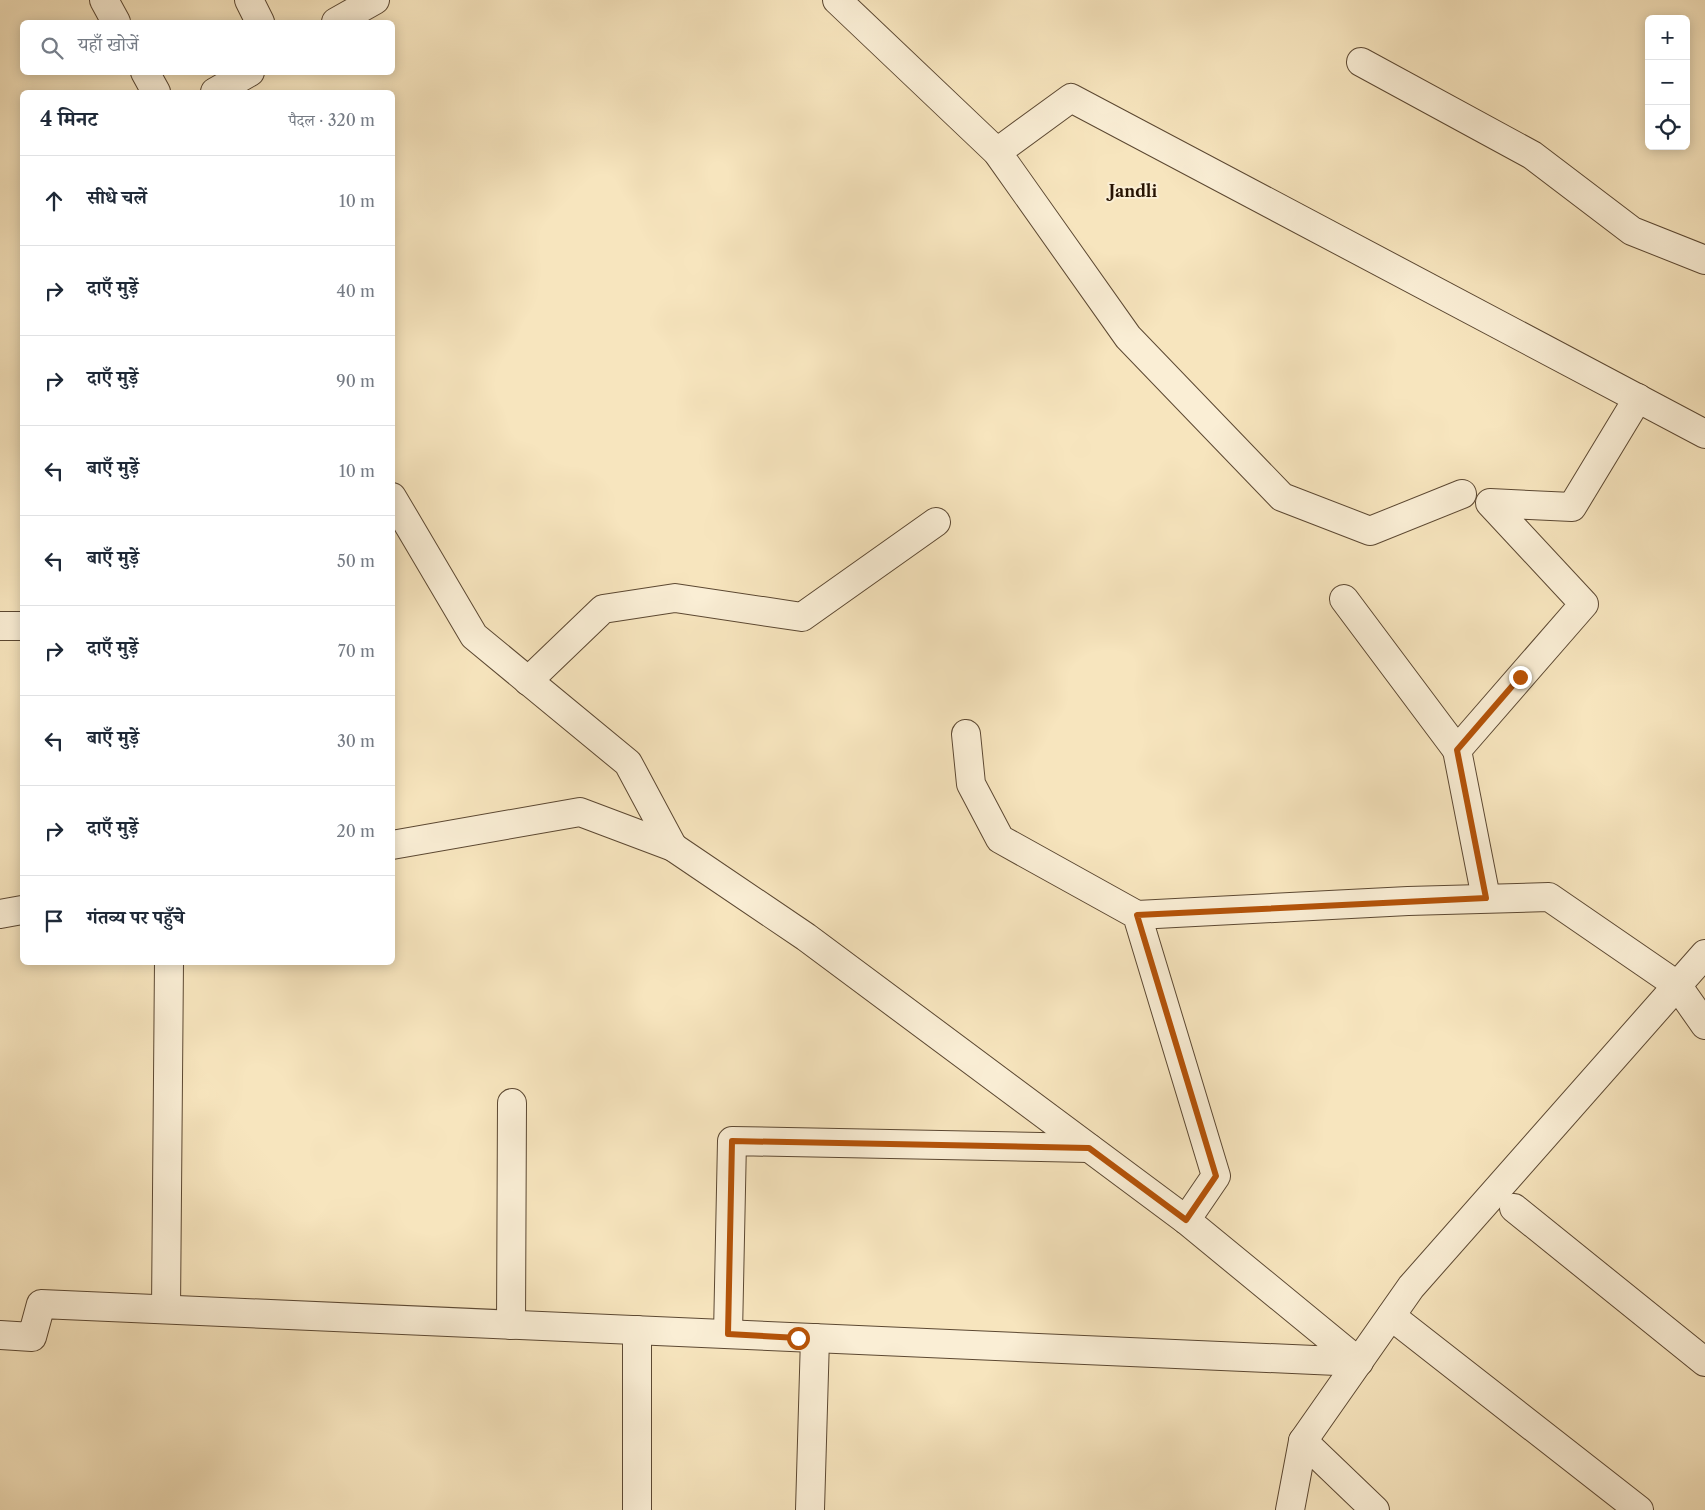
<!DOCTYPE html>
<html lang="hi">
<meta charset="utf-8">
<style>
:root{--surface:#fff;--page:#f2f2f3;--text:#1f2937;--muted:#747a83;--line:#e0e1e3}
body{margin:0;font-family:"Libre Caslon Text","Noto Serif Devanagari",serif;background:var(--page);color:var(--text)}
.controls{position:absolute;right:15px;top:15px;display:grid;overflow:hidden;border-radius:8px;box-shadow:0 2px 12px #0003}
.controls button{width:45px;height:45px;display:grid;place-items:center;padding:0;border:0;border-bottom:1px solid var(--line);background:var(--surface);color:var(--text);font:25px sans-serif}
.stop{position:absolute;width:15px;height:15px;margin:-11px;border:4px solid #b45309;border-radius:50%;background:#fff}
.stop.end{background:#b45309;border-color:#fff;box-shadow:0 1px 5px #0008}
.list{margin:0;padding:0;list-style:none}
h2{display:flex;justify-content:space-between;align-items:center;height:65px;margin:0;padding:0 20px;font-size:21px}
h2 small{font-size:16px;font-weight:400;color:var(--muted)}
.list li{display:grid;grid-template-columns:32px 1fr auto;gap:15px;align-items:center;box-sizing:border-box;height:90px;padding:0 20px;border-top:1px solid var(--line)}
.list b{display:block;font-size:19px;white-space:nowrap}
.list em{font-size:16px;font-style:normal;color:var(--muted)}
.icon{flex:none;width:28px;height:28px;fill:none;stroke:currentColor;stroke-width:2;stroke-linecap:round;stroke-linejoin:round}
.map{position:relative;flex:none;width:1705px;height:1510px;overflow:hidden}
.search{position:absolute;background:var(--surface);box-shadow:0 2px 12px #0003;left:20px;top:20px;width:375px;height:55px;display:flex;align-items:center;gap:12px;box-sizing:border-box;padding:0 18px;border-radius:8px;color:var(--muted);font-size:19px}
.panel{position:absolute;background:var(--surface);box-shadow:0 2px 12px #0003;left:20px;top:90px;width:375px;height:875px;border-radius:8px}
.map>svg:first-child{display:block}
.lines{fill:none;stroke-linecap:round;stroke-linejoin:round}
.minor-casing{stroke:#5c4832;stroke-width:30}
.minor{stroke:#faeed5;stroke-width:28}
.route{stroke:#b45309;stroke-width:6}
.labels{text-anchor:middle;stroke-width:4;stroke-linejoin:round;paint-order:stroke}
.quarter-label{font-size:16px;font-weight:bold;fill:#281403;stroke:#faeed5}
</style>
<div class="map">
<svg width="1705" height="1510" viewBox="0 0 1705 1510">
<rect width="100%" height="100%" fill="#f7e5be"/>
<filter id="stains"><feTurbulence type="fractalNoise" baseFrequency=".004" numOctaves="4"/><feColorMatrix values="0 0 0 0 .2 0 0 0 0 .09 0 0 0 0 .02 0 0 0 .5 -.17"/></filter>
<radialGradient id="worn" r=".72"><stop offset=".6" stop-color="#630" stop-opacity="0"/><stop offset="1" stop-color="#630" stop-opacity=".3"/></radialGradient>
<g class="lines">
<g class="minor-casing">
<g id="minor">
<path d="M104,0L116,22"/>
<path d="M249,0L260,22"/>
<path d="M837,0L997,152L1128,337L1282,497L1370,531L1462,494"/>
<path d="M336,22L375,0"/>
<path d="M1361,62L1532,155L1632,231L1705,260"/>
<path d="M145,72L156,92"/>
<path d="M215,92L250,72"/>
<path d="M997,152L1071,98L1705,434"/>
<path d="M392,497L474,636L628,763L673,847"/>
<path d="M1344,599L1457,750"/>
<path d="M0,626H22"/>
<path d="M528,681L603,609L675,598L802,617L936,522"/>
<path d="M966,734L971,784L1000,839L1137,915L1216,1176L1186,1220"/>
<path d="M1486,898L1457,750L1584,604L1490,503L1572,507L1638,398"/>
<path d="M0,914L22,910"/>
<path d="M1137,915L1408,901L1549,897L1677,985L1705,1025"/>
<path d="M1514,1208L1705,1362"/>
<path d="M166,1309L169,962"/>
<path d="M1391,1316L1639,1510"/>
<path d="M511,1325L512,1103"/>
<path d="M637,1330V1510"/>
<path d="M728,1334L732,1141L1089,1148"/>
<path d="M0,1335L32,1337L41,1304L1359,1362L1186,1220L806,937L673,847L580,812L392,845"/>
<path d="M1303,1441L1375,1510"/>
<path d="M810,1510L815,1338"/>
<path d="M1290,1510L1303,1441L1411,1287L1705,954"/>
</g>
</g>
<use href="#minor" class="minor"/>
</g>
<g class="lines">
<path class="route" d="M798,1338L728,1334L732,1141L1089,1148L1186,1220L1216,1176L1137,915L1486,898L1457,750L1520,677"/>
</g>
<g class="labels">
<g class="quarter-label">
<text x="1133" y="197">Jandli</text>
</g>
</g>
<rect width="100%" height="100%" filter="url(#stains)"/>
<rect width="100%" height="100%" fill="url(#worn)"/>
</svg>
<div class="controls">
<button>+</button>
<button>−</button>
<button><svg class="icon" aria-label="locate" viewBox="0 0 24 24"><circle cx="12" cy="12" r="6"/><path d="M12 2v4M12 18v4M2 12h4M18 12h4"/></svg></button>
</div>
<div class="stop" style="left:798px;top:1338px"></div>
<div class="stop end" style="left:1520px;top:677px"></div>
<div class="search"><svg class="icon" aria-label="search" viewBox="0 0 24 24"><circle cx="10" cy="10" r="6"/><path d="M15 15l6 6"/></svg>यहाँ खोजें</div>
<section class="panel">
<h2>4 मिनट<small>पैदल · 320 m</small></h2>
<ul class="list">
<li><svg class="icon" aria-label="ahead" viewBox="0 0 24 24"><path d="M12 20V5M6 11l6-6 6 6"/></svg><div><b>सीधे चलें</b></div><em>10 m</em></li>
<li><svg class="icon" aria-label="right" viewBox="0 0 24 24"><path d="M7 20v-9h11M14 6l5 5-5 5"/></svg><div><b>दाएँ मुड़ें</b></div><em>40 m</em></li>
<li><svg class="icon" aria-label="right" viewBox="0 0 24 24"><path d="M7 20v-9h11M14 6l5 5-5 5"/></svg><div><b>दाएँ मुड़ें</b></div><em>90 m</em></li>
<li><svg class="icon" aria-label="left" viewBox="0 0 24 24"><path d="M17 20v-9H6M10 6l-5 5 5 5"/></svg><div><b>बाएँ मुड़ें</b></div><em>10 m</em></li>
<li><svg class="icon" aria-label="left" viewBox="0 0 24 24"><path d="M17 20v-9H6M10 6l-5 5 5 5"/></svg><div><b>बाएँ मुड़ें</b></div><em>50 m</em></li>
<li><svg class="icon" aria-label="right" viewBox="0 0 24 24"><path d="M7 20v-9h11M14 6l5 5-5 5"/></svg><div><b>दाएँ मुड़ें</b></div><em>70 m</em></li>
<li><svg class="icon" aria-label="left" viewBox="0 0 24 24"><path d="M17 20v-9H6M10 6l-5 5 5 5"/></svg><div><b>बाएँ मुड़ें</b></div><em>30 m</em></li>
<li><svg class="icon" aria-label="right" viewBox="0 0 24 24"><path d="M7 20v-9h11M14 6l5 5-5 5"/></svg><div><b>दाएँ मुड़ें</b></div><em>20 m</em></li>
<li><svg class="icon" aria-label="arrive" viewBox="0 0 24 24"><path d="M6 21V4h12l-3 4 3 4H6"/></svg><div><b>गंतव्य पर पहुँचे</b></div></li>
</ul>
</section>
</div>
